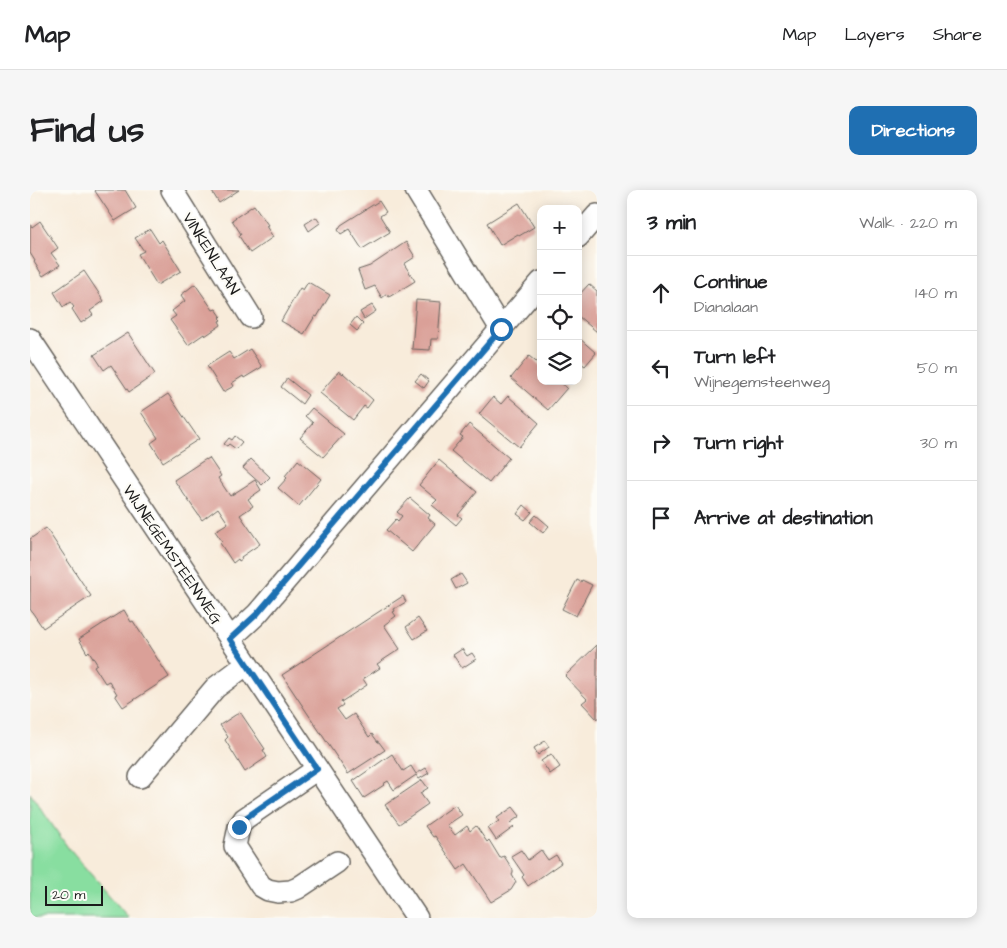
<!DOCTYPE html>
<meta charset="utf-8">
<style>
:root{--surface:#fff;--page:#f6f6f6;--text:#202124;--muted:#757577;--line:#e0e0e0;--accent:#1f6fb2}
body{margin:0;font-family:"Architects Daughter",sans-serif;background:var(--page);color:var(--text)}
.controls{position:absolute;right:15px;top:15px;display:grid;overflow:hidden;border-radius:10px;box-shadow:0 2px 12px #0003}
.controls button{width:45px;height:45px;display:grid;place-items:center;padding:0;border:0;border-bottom:1px solid var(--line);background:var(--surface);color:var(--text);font:25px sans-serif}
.scale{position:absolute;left:15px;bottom:12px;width:58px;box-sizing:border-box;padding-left:5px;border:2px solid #1c1c1c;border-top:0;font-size:14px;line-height:18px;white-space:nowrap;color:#1c1c1c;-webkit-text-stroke:4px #fdfcf7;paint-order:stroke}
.stop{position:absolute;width:15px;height:15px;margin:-11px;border:4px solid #1f6fb2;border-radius:50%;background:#fff}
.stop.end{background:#1f6fb2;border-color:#fff;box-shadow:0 1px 5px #0008}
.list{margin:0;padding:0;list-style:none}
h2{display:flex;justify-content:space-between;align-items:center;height:65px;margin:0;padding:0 20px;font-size:21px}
h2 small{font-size:16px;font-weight:400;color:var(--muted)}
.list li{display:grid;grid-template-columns:32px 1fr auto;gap:15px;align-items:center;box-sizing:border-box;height:75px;padding:0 20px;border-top:1px solid var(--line)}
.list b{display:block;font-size:19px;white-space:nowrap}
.list p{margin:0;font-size:16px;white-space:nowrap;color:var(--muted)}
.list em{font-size:16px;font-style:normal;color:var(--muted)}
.icon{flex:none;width:28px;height:28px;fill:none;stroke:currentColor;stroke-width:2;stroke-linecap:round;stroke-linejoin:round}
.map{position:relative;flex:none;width:567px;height:728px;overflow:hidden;border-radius:10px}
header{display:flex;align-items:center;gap:30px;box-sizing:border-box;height:70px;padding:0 25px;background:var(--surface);border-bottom:1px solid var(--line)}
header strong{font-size:24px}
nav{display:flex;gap:28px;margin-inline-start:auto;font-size:18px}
.intro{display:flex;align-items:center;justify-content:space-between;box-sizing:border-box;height:120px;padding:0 30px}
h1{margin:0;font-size:35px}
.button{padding:12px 22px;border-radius:10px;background:var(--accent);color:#fff;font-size:18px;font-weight:700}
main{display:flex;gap:30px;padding:0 30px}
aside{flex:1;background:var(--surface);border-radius:10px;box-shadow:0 2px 12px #0003}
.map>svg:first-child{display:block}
.green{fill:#88dea0;stroke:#527d5e}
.building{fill:#daa098}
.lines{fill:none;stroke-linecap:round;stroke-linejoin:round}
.minor-casing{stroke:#69655f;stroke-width:24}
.minor{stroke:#fff;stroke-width:21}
.route{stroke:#1f6fb2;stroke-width:6}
.labels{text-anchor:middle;stroke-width:5;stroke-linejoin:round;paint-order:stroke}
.street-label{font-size:16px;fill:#1c1c1c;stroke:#fdfcf7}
</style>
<header>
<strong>Map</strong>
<nav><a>Map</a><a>Layers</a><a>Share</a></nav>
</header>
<div class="intro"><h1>Find us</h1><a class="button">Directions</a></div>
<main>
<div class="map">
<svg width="567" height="728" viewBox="0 0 567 728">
<rect width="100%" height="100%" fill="#fdfcf7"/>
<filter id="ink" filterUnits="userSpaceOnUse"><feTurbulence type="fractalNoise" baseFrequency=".02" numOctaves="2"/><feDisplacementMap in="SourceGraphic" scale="10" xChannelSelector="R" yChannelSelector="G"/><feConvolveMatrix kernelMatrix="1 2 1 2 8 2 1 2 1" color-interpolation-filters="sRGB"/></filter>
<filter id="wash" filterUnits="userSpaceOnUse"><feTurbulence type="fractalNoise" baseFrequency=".0096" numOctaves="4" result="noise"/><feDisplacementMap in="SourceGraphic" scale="20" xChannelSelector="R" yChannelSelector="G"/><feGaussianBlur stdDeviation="1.12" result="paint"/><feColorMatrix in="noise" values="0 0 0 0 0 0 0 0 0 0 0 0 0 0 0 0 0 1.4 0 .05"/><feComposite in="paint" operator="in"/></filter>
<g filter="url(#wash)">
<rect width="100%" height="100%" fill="#f8ecdb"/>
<path class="green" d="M0,603L39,659L99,728H0Z"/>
<g id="blocks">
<g class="building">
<path d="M66,0H95L106,18L85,31L65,1Z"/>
<path d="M181,0H209L189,13Z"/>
<path d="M349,11L356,22L350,26L360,42L332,59L319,39L311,44L308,40L311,35Z"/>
<path d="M489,13L504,37L489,46L488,44L470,55L457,33Z"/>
<path d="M224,15L238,35L236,36L243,47L220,63L209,46L211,44L202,30Z"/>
<path d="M286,27L290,33L279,41L275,34Z"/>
<path d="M10,31L28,58L21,63L30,75L13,86L4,72L5,71L0,63V34L2,37Z"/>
<path d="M120,39L129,53L132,50L151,81L127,95L108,64L114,61L105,48Z"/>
<path d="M376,52L385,67L374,74L385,91L359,107L357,104L352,108L345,96L335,100L328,80L340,76Z"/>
<path d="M54,81L74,111L60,121L63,125L51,133L42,119L44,117L40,112L33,117L24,102Z"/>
<path d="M278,92L300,105L287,127L285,126L274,144L251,131L270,98L273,100Z"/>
<path d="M165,94L183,120L186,119L191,126L189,128L191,130L189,131L191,135L175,146L174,144L158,155L140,130L146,126L142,121L155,111L151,105Z"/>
<path d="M559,94L567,101V142L548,126V106Z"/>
<path d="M386,110L411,112L408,149H401L400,160L382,159Z"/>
<path d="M342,115L346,121L334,129L330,122Z"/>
<path d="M326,127L333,134L327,141L320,135Z"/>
<path d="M98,143L125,184L99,202L81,175L74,180L64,165Z"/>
<path d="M548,147L566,163L555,176L548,171Z"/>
<path d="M220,159L232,177L214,188L213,186L202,193L204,196L193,202L177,176L199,162L204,169Z"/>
<path d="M499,166L511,176V191H529L537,198L518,220L481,188Z"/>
<path d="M309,181L313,184V183L343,210L337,218L334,216L323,230L290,203Z"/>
<path d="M391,184L399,191L394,198L385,191Z"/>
<path d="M257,188L278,205L272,214L251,197Z"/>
<path d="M138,204L169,249L133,272L121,253L128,248L111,222Z"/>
<path d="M478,206L509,233L489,257L449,224L463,207L471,214Z"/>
<path d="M282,218L314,244L293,267L270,248L283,233L275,226Z"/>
<path d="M439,234L479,268L459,293L421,261L433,247L430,245Z"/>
<path d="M205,246L212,252L206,259L199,254L197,256L194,254L199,248L202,250Z"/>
<path d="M179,268L191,286L188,288L200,306L225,290L231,300L218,309L223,316L210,325L230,354L211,367L212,369L209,371L208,369L203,373L190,353L192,351L185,341L198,333L188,318L172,330L144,290L176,269V270Z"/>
<path d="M221,269L240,287L232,295L213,278Z"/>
<path d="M268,270L291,289L269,316L248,298L257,288L255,286Z"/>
<path d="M409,270L447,302L428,325L432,328L426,335L402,315L407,310L389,295Z"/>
<path d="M380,308L400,325L398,328L405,334L382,362L356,340L366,329L368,331L372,326L367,322Z"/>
<path d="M494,315L502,322L495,330L487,324Z"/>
<path d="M506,325L519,336L513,343L500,332Z"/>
<path d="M16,338L61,406L13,438L0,419V349Z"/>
<path d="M431,384L437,393L426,399L421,390Z"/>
<path d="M547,390L551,392L552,390L562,395L546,426L532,419Z"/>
<path d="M373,406L376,412L364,419L365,421L363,422L366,426L354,435L370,459L347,474L350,478L333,489L337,495L311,512L313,515L307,519L315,530L324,524L339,547L342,544L348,552H349L355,560L318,584L252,485Z"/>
<path d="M94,420L101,432L103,431L139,487L93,517L85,505L87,504L79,491L75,493L64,476L67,474L59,461L57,463L49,449Z"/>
<path d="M388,428L397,441L384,449L376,437Z"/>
<path d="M567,455V529L552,513L557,509L535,486Z"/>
<path d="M432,459L437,466L442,463L446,469L432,478L423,465Z"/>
<path d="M210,522L235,559L233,560L237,567L215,582L195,550L198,547L190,535Z"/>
<path d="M515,551L519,557L508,565L504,558Z"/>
<path d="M362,564L373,581L381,576L386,584L396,578L399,583L389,589L386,585L364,600L358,591L353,594L354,595L334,608L323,591Z"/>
<path d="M521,564L530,577L520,584L511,571Z"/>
<path d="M392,590L398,598L390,603L398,614L369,634L355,615Z"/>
<path d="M425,615L432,625L417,635L425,645L437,636L440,641L446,636L457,652L459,650L470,668L474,666L483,680V683L482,685L486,692L481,700L461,712L436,674L428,680L405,646L403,647L395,636Z"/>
<path d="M483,617L490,626L480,633L484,637L466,650L458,638L469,631L467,628Z"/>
<path d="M491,660L498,670L511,660L518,670L526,665L531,673L498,696L492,687L494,685L481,666Z"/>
</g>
</g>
</g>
<g filter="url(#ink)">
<use href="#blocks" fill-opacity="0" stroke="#69655f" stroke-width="1"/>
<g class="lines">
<g class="minor-casing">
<g id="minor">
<path d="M142,0L221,127"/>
<path d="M386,0L471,139"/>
<path d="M548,47L567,25"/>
<path d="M0,149L387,728"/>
<path d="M200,449L227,424L511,92"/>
<path d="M287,579L214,629L209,637L205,656L231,696L238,700L248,702L261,701L268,698L307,672"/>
<path d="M110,587L185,498L217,474"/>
</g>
</g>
<use href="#minor" class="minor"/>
</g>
</g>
<g class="lines" filter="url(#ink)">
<path class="route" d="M209,637L214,629L287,579L200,449L227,424L471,139"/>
</g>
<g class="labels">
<g class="street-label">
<text transform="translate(182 63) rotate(58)" y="6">VINKENLAAN</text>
<text transform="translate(143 364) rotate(56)" y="6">WIJNEGEMSTEENWEG</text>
</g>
</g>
</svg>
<div class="controls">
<button>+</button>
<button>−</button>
<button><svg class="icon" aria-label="locate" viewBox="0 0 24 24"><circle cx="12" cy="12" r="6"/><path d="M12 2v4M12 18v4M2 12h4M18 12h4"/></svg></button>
<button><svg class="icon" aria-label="layers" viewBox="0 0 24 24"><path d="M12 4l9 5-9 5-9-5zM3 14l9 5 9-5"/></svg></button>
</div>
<div class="scale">20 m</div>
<div class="stop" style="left:471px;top:139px"></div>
<div class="stop end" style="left:209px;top:637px"></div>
</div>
<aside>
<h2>3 min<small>Walk · 220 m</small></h2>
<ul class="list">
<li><svg class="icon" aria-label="ahead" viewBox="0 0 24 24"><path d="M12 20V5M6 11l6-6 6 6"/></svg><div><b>Continue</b><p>Dianalaan</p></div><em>140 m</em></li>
<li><svg class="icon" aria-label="left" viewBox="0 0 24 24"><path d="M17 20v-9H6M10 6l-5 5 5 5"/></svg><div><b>Turn left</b><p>Wijnegemsteenweg</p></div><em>50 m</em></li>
<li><svg class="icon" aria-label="right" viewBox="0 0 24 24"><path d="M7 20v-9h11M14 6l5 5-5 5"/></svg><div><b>Turn right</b></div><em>30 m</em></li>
<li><svg class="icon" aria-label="arrive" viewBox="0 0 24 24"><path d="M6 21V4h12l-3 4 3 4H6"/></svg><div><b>Arrive at destination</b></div></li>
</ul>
</aside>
</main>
